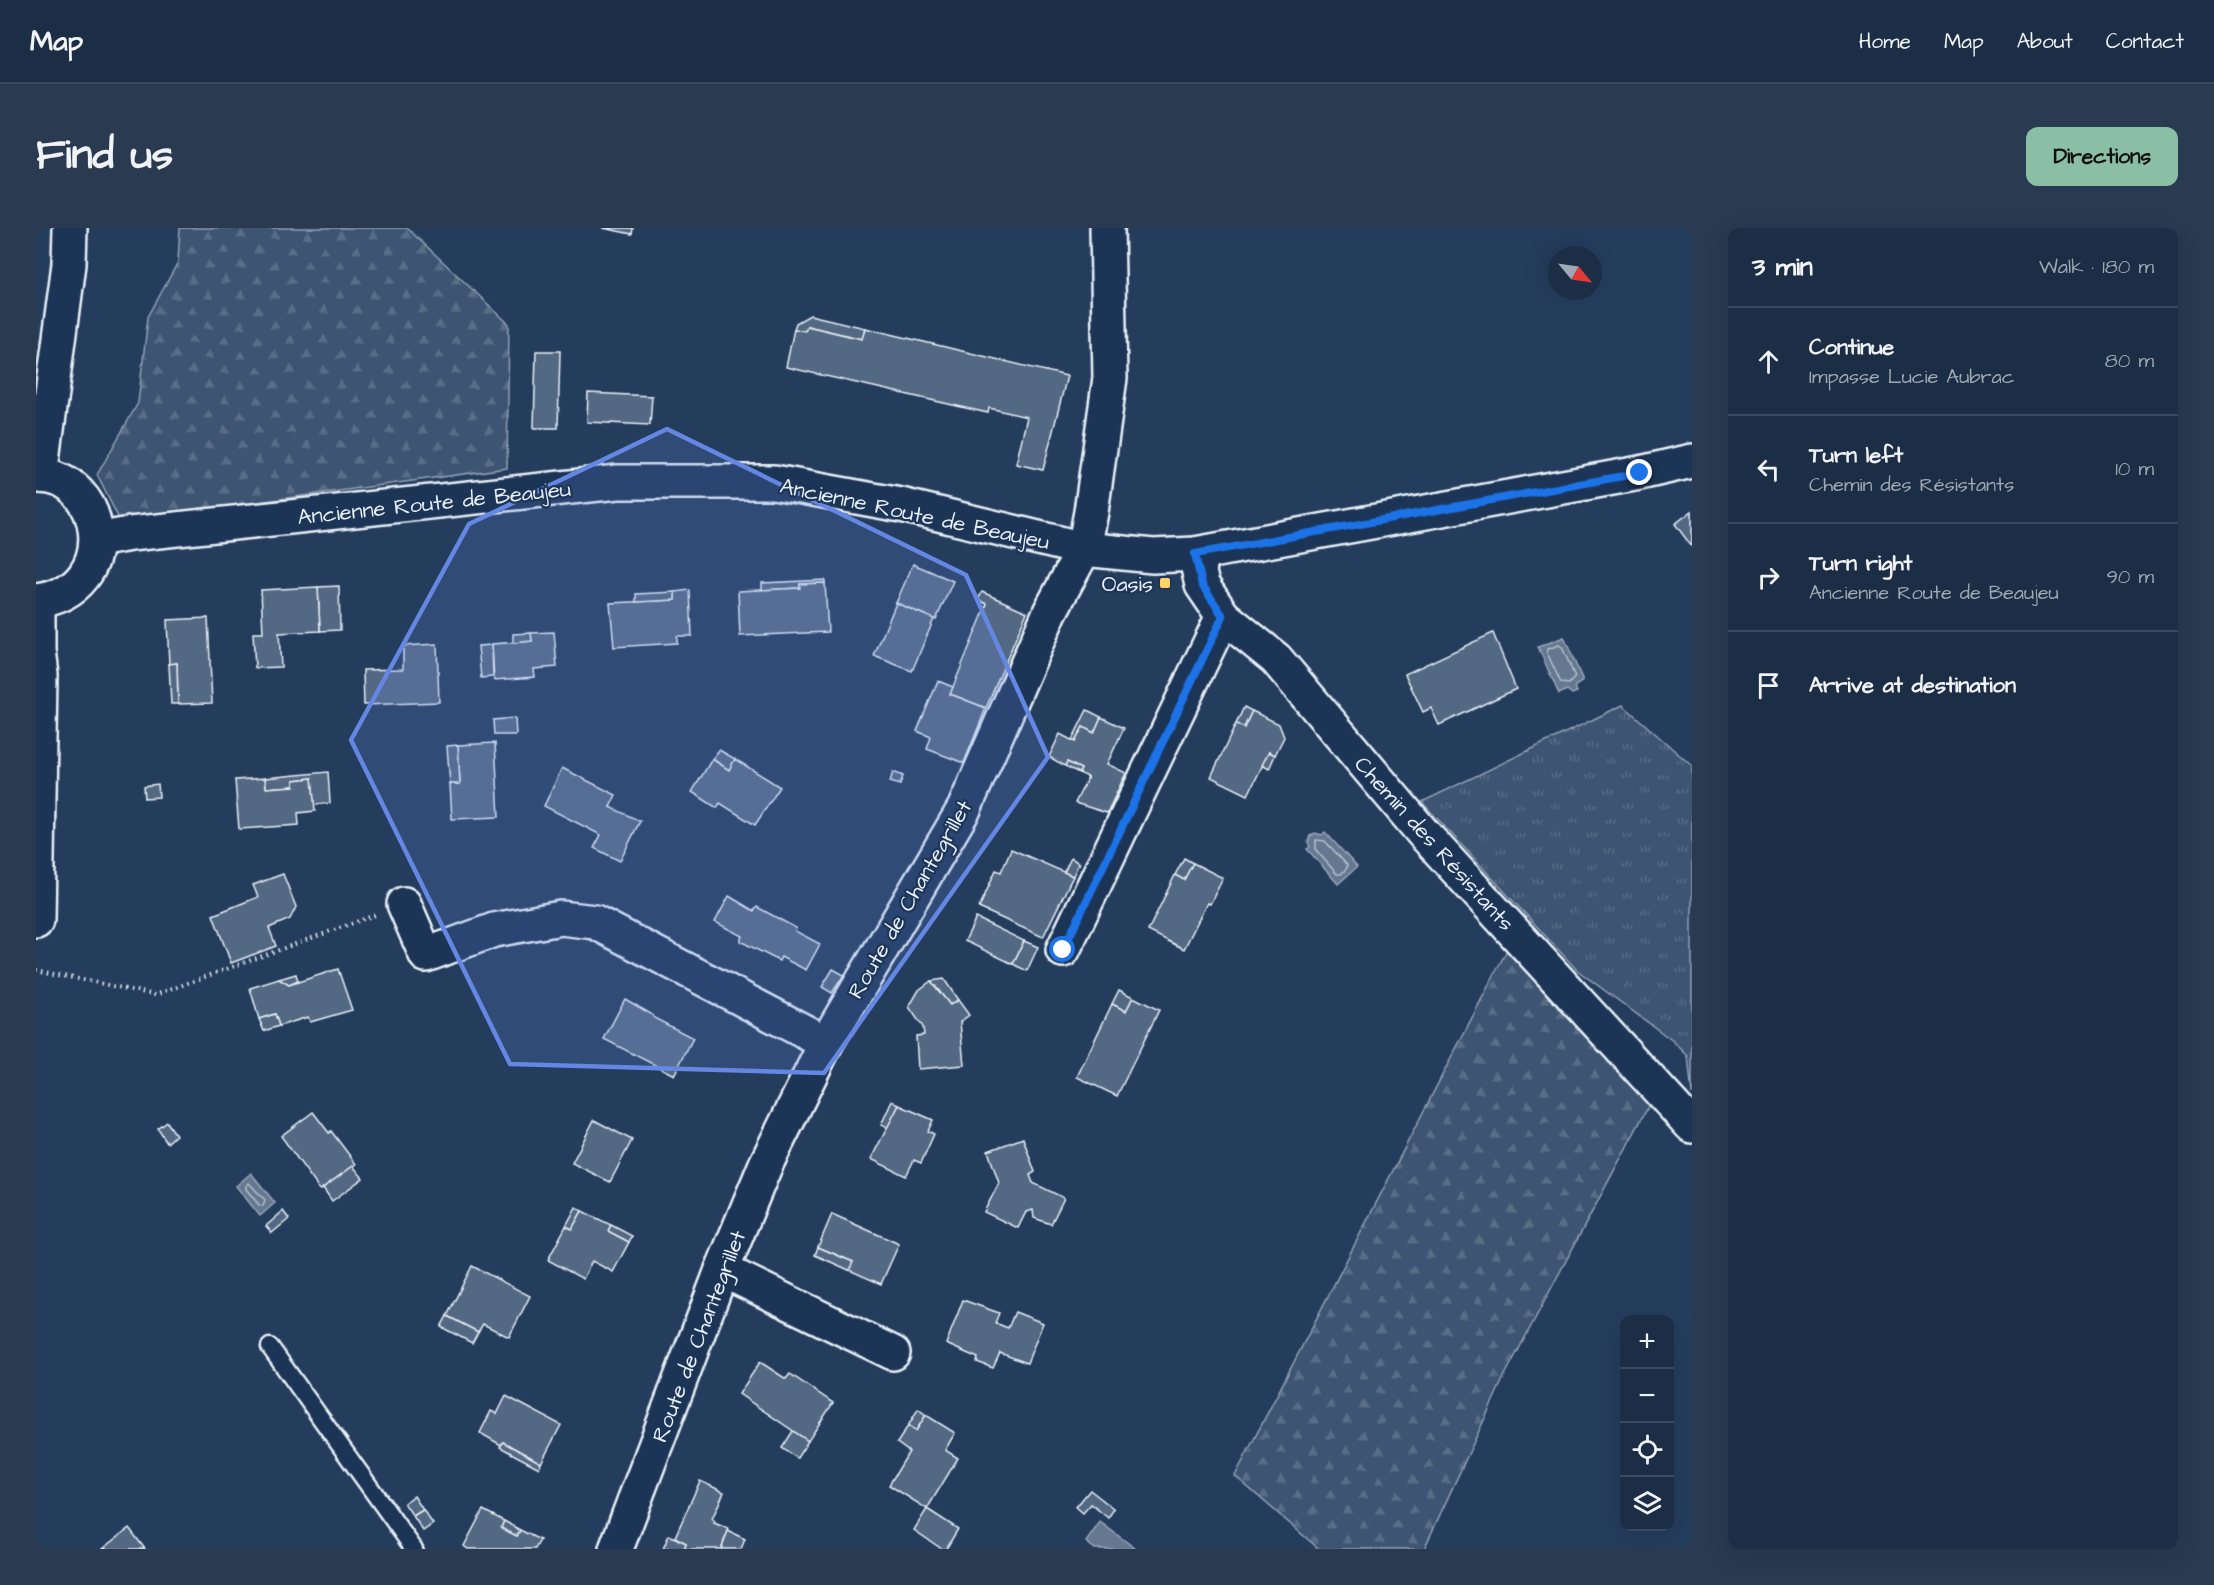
<!DOCTYPE html>
<meta charset="utf-8">
<style>
:root{--surface:#1c2e46;--page:#293a51;--text:#f1f3f6;--muted:#a0a8b3;--line:#3a4a5f;--accent:#8abfa5}
body{margin:0;font-family:"Architects Daughter",sans-serif;background:var(--page);color:var(--text)}
.controls{position:absolute;right:18px;bottom:18px;display:grid;overflow:hidden;border-radius:12px;box-shadow:0 6px 24px #0002}
.controls button{width:54px;height:54px;display:grid;place-items:center;padding:0;border:0;border-bottom:2px solid var(--line);background:var(--surface);color:var(--text);font:30px sans-serif}
.compass{position:absolute;left:1512px;top:18px;width:54px;height:54px;border-radius:50%;background:var(--surface);box-shadow:0 6px 24px #0002;rotate:119deg}
.stop{position:absolute;width:18px;height:18px;margin:-14px;border:4px solid #1a73e8;border-radius:50%;background:#fff}
.stop.end{background:#1a73e8;border-color:#fff;box-shadow:0 2px 6px #0008}
.list{margin:0;padding:0;list-style:none}
h2{display:flex;justify-content:space-between;align-items:center;height:78px;margin:0;padding:0 24px;font-size:26px}
h2 small{font-size:20px;font-weight:400;color:var(--muted)}
.list li{display:grid;grid-template-columns:39px 1fr auto;gap:18px;align-items:center;box-sizing:border-box;height:108px;padding:0 24px;border-top:2px solid var(--line)}
.list b{display:block;font-size:22px;white-space:nowrap}
.list p{margin:0;font-size:20px;white-space:nowrap;color:var(--muted)}
.list em{font-size:20px;font-style:normal;color:var(--muted)}
.icon{flex:none;width:33px;height:33px;fill:none;stroke:currentColor;stroke-width:2;stroke-linecap:round;stroke-linejoin:round}
.map{position:relative;flex:none;width:1656px;height:1321px;overflow:hidden;border-radius:12px}
header{display:flex;align-items:center;gap:36px;box-sizing:border-box;height:84px;padding:0 30px;background:var(--surface);border-bottom:2px solid var(--line)}
header strong{font-size:28px}
nav{display:flex;gap:33px;margin-inline-start:auto;font-size:21px}
.intro{display:flex;align-items:center;justify-content:space-between;box-sizing:border-box;height:144px;padding:0 36px}
h1{margin:0;font-size:42px}
.button{padding:15px 27px;border-radius:12px;background:var(--accent);color:#111;font-size:21px;font-weight:700}
main{display:flex;gap:36px;padding:0 36px}
aside{flex:1;background:var(--surface);border-radius:12px;box-shadow:0 6px 24px #0002}
.map>svg:first-child{display:block}
.grass{fill:url(#grass-tufts);stroke:#93a2b5;stroke-width:1.5}
.forest{fill:url(#forest-firs);stroke:#93a2b5;stroke-width:1.5}
.water{fill:#657890;stroke:#99a8ba;stroke-width:1.5}
.lines{fill:none;stroke-linecap:round;stroke-linejoin:round}
.shore{stroke:#b4c1ce;stroke-width:1.5}
.building{fill:#536782;stroke:#e8f1f8;stroke-width:1.5}
.lane-casing{stroke:#e8f1f8;stroke-width:21}
.street-casing{stroke:#e8f1f8;stroke-width:38}
.path{stroke:#e8f1f8;stroke-width:4;stroke-dasharray:1.5 4.5;stroke-linecap:butt}
.lane{stroke:#1d3557;stroke-width:16}
.street{stroke:#1d3557;stroke-width:33}
.route{stroke:#1a73e8;stroke-width:8}
.marked{fill:#6487e3;fill-opacity:0.2;stroke:#6487e3;stroke-width:4.5;stroke-linejoin:round}
.poi-dot{fill:#ffd166;stroke:#1d3557;stroke-width:2}
.labels{text-anchor:middle;stroke-width:4.5;stroke-linejoin:round;paint-order:stroke}
.street-label{font-size:22px;fill:#e8f1f8;stroke:#1d3557}
.poi-label{font-size:22px;fill:#e8f1f8;stroke:#1d3557;text-anchor:end}
</style>
<header>
<strong>Map</strong>
<nav><a>Home</a><a>Map</a><a>About</a><a>Contact</a></nav>
</header>
<div class="intro"><h1>Find us</h1><a class="button">Directions</a></div>
<main>
<div class="map">
<svg width="1656" height="1321" viewBox="0 0 1656 1321">
<defs>
<pattern id="grass-tufts" width="24" height="20" patternUnits="userSpaceOnUse" patternTransform="scale(1.5)"><rect width="24" height="20" fill="#3e5472"/><path d="M3 7l-1-3M5 7V3M7 7l1-3M15 17l-1-3M17 17v-4M19 17l1-3" fill="none" stroke="#5a6d87"/></pattern>
<pattern id="forest-firs" width="22" height="20" patternUnits="userSpaceOnUse" patternTransform="scale(1.5)"><rect width="22" height="20" fill="#3e5472"/><path d="M5 1l3.5 6h-7zM16 11l3.5 6h-7z" fill="#5a6d87"/></pattern>
</defs>
<rect width="100%" height="100%" fill="#253d5d"/>
<filter id="ink" filterUnits="userSpaceOnUse"><feTurbulence type="fractalNoise" baseFrequency=".0167" numOctaves="2"/><feDisplacementMap in="SourceGraphic" scale="12" xChannelSelector="R" yChannelSelector="G"/><feConvolveMatrix kernelMatrix="1 2 1 2 8 2 1 2 1" color-interpolation-filters="sRGB"/></filter>
<g filter="url(#ink)">
<path class="grass" d="M1587,477L1656,538V867L1652,828L1637,813L1541,742L1386,574Z"/>
<g class="forest">
<path d="M144,0H371L473,96L471,240L84,293L61,247L102,175L112,89L142,34Z"/>
<path d="M1471,722L1613,877L1469,1147L1388,1321H1283L1199,1248Z"/>
</g>
<g class="water">
<path d="M1528,409L1547,453L1539,458L1541,464L1536,466L1531,462L1523,466L1502,419Z"/>
<path d="M1289,604L1321,639L1302,656L1271,621L1274,619L1272,614L1274,608L1279,605L1286,607Z"/>
<path d="M215,945L239,975L224,988L200,958Z"/>
<path d="M1064,1294L1100,1321H1059L1050,1314Z"/>
</g>
<g class="lines">
<g class="shore">
<path d="M1523,417L1526,419L1539,449L1533,456L1525,455L1511,425L1512,421Z"/>
<path d="M1280,612L1289,613L1311,637V640L1305,646H1301L1280,622Z"/>
<path d="M213,955L229,972L227,978L223,977L210,961V958Z"/>
</g>
</g>
<g class="building">
<path d="M567,0H597L596,6Z"/>
<path d="M774,87L829,100L826,111L771,98L769,103L758,101L760,95Z"/>
<path d="M771,98L826,111L829,100L1031,148L1007,242L980,236L991,189L953,180L952,185L750,139L758,101L769,103Z"/>
<path d="M500,123H524L522,200H498Z"/>
<path d="M552,165L616,168L614,197L551,194Z"/>
<path d="M1656,283V319L1639,296Z"/>
<path d="M877,336L917,353L900,392L860,375Z"/>
<path d="M789,352V355L764,356V360L726,362V355Z"/>
<path d="M789,355L792,404L704,408L702,363L764,360V356Z"/>
<path d="M303,358L304,402L284,403L282,359Z"/>
<path d="M282,359L284,403L243,405L245,439L219,440L217,405H227L225,362Z"/>
<path d="M654,362L656,408H641V415L578,419L574,375L639,372V364Z"/>
<path d="M639,364V372L600,374V366Z"/>
<path d="M946,364L991,384L950,480L914,466L951,376L942,372Z"/>
<path d="M860,375L898,391L876,443L838,428Z"/>
<path d="M172,390L176,475L142,476L141,435L133,436L131,392Z"/>
<path d="M518,404L521,439L498,441L499,449L458,452L456,416L496,413L495,405Z"/>
<path d="M495,405L496,413L477,415V406Z"/>
<path d="M1457,405L1480,461L1403,497L1395,480L1387,484L1369,446Z"/>
<path d="M401,416L403,474L328,477L327,442L367,441V418Z"/>
<path d="M456,417L457,449L445,450L442,418Z"/>
<path d="M141,435L142,476H135L133,436Z"/>
<path d="M902,453L917,459L914,466L950,480L928,535L891,521L895,509L881,503Z"/>
<path d="M1208,479L1216,483L1208,500L1200,496Z"/>
<path d="M1051,482L1065,489L1058,505L1047,499L1039,514L1036,512Z"/>
<path d="M1216,483L1243,496L1248,509L1239,527L1233,524L1212,567L1175,549L1200,496L1208,500Z"/>
<path d="M1065,489L1088,500L1071,536L1090,545L1071,585L1039,575L1052,549L1043,545L1045,541L1031,534L1029,538L1013,529L1024,506L1039,514L1047,499L1058,505Z"/>
<path d="M479,490L480,507H458L457,492Z"/>
<path d="M459,515L463,589L416,591L414,556H424L422,517Z"/>
<path d="M422,517L424,556H414L411,518Z"/>
<path d="M683,522L699,531L693,542L676,531Z"/>
<path d="M1233,524L1239,527L1233,541L1226,537Z"/>
<path d="M676,531L693,542L699,531L744,559L719,597L684,575L681,580L656,564Z"/>
<path d="M1031,534L1045,541L1043,545L1029,538Z"/>
<path d="M526,540L580,567L574,579L604,593L584,633L558,620L565,607L508,578Z"/>
<path d="M292,544L294,575L278,577L276,550L258,552V558L230,560L229,550Z"/>
<path d="M857,544L867,548L864,557L854,554Z"/>
<path d="M229,550L230,560L258,558V552L276,550L279,583L262,585L263,597L203,601L199,552Z"/>
<path d="M122,556L123,569L109,570L108,558Z"/>
<path d="M975,621L1037,648L1007,709L943,680L960,642L965,644Z"/>
<path d="M1035,630L1043,635L1037,648L1028,644Z"/>
<path d="M1148,630L1157,635L1148,652L1139,647Z"/>
<path d="M1157,635L1187,650L1174,676L1171,675L1148,721L1112,703L1139,647L1148,652Z"/>
<path d="M247,646L260,679L254,691L233,700L240,718L195,735L177,687L222,669L217,657Z"/>
<path d="M693,668L718,683L721,679L760,700L759,703L784,716L770,742L745,729L743,733L704,713L706,708L679,694Z"/>
<path d="M940,690L988,713L977,736L929,713Z"/>
<path d="M988,713L1002,719L991,743L977,736Z"/>
<path d="M302,741L316,782L274,794L272,789L243,798L239,786L223,791L214,760L243,751L253,757Z"/>
<path d="M797,741L808,747L796,765L786,759Z"/>
<path d="M260,746L262,753L253,757L243,751Z"/>
<path d="M908,751L922,772L914,777L895,753Z"/>
<path d="M895,753L914,777L922,772L933,787L924,794L928,837L882,841L880,808L888,807L887,799L873,779L883,762Z"/>
<path d="M1083,762L1097,769L1090,783L1076,776Z"/>
<path d="M1097,769L1123,782L1081,868L1041,849L1076,776L1090,783Z"/>
<path d="M589,771L615,786L618,790L657,810L638,847L568,811Z"/>
<path d="M239,786L243,798L228,803L223,791Z"/>
<path d="M856,873L863,877L852,900L845,897Z"/>
<path d="M863,877L897,892L892,903L898,906L885,935L878,932L870,948L835,931Z"/>
<path d="M277,884L293,905L295,903L320,936L284,962L245,908Z"/>
<path d="M558,892L596,912L574,954L536,935Z"/>
<path d="M131,894L140,907L131,915L122,901Z"/>
<path d="M987,910L999,944L994,947L997,955L1028,970L1015,996L998,990L997,982L990,984L982,1000L948,984L963,955L952,923Z"/>
<path d="M317,938L327,950L296,973L287,960Z"/>
<path d="M540,979L546,983L536,1001L530,998Z"/>
<path d="M247,983L253,991L236,1005L230,998Z"/>
<path d="M546,983L575,997L572,1003L593,1014L577,1044L556,1033L547,1051L512,1032L530,998L536,1001Z"/>
<path d="M796,986L863,1016L845,1056L813,1042L817,1034L782,1019Z"/>
<path d="M575,997L596,1008L593,1014L572,1003Z"/>
<path d="M782,1019L817,1034L813,1042L779,1027Z"/>
<path d="M436,1038L494,1068L473,1109L447,1096L442,1104L411,1088Z"/>
<path d="M927,1072L963,1085L959,1095L972,1100L979,1084L1007,1095L991,1135L964,1125L957,1140L941,1134L942,1130L910,1116Z"/>
<path d="M411,1088L442,1104L436,1115L405,1099Z"/>
<path d="M724,1134L750,1151L754,1146L797,1175L772,1213L703,1166Z"/>
<path d="M470,1168L525,1197L505,1235L467,1214L465,1217L444,1205L455,1183L461,1186Z"/>
<path d="M882,1181L890,1187L880,1203L872,1198Z"/>
<path d="M890,1187L919,1205L909,1222L922,1230L891,1281L853,1257L873,1224L861,1215L872,1198L880,1203Z"/>
<path d="M757,1203L772,1213L761,1230L746,1220Z"/>
<path d="M467,1214L505,1235L503,1240L464,1219Z"/>
<path d="M664,1253L688,1264L676,1291L679,1293L678,1295L693,1301L685,1321H648L650,1315L639,1309Z"/>
<path d="M1054,1262L1078,1281L1072,1290L1055,1276L1047,1285L1040,1279Z"/>
<path d="M378,1268L387,1282L377,1288L368,1275Z"/>
<path d="M891,1281L922,1301L910,1321H906L878,1302Z"/>
<path d="M387,1282L397,1296L387,1303L377,1288Z"/>
<path d="M447,1282L468,1293L465,1300L481,1308L484,1302L504,1312L499,1321H432L428,1318Z"/>
<path d="M468,1293L484,1302L481,1308L465,1300Z"/>
<path d="M93,1300L109,1321H66Z"/>
<path d="M692,1303L709,1311L705,1321H685Z"/>
<path d="M633,1307L650,1315L648,1321H627Z"/>
</g>
<g class="lines">
<g class="lane-casing">
<path id="lane" d="M234,1119L378,1321"/>
</g>
<g class="street-casing">
<g id="street">
<path d="M0,248C71,246 88,362 0,373"/>
<path d="M5,248L33,36L34,0"/>
<path d="M61,312L94,306L582,254H738L865,277L1048,321L1117,328L1159,326L1604,245L1656,233"/>
<path d="M1159,326L1166,357L1187,388L1240,431L1387,605L1656,898"/>
<path d="M368,676L390,727L458,702L525,690L559,694L790,815"/>
<path d="M0,692L4,448L1,424V373"/>
<path d="M1027,722L1187,388"/>
<path d="M686,1042L857,1125"/>
<path d="M580,1321L686,1042L730,936L790,815L928,581L1014,384L1048,321L1055,284L1074,150L1071,0"/>
</g>
</g>
<path class="path" d="M0,742L119,767L339,687"/>
<use href="#lane" class="lane"/>
<use href="#street" class="street"/>
</g>
</g>
<g class="lines" filter="url(#ink)">
<path class="route" d="M1027,722L1187,388L1166,357L1159,326L1604,245"/>
</g>
<path class="marked" d="M631,201L930,347L1012,529L788,845L474,836L315,512L433,296Z"/>
<rect class="poi-dot" x="1123" y="349" width="12" height="12" rx="3"/>
<g class="labels">
<g class="street-label">
<text transform="translate(398 274) rotate(-6)" y="8">Ancienne Route de Beaujeu</text>
<text transform="translate(879 285) rotate(12)" y="8">Ancienne Route de Beaujeu</text>
<text transform="translate(1399 615) rotate(48)" y="8">Chemin des Résistants</text>
<text transform="translate(873 671) rotate(-60)" y="8">Route de Chantegrillet</text>
<text transform="translate(662 1108) rotate(-69)" y="8">Route de Chantegrillet</text>
</g>
<g class="poi-label">
<text x="1117" y="363">Oasis</text>
</g>
</g>
</svg>
<div class="controls">
<button>+</button>
<button>−</button>
<button><svg class="icon" aria-label="locate" viewBox="0 0 24 24"><circle cx="12" cy="12" r="6"/><path d="M12 2v4M12 18v4M2 12h4M18 12h4"/></svg></button>
<button><svg class="icon" aria-label="layers" viewBox="0 0 24 24"><path d="M12 4l9 5-9 5-9-5zM3 14l9 5 9-5"/></svg></button>
</div>
<svg class="compass" viewBox="-18 -18 36 36"><path d="M0-13l5 13h-10z" fill="#e53935"/><path d="M0 13l5-13h-10z" fill="#a0a8b3"/></svg>
<div class="stop" style="left:1027px;top:722px"></div>
<div class="stop end" style="left:1604px;top:245px"></div>
</div>
<aside>
<h2>3 min<small>Walk · 180 m</small></h2>
<ul class="list">
<li><svg class="icon" aria-label="ahead" viewBox="0 0 24 24"><path d="M12 20V5M6 11l6-6 6 6"/></svg><div><b>Continue</b><p>Impasse Lucie Aubrac</p></div><em>80 m</em></li>
<li><svg class="icon" aria-label="left" viewBox="0 0 24 24"><path d="M17 20v-9H6M10 6l-5 5 5 5"/></svg><div><b>Turn left</b><p>Chemin des Résistants</p></div><em>10 m</em></li>
<li><svg class="icon" aria-label="right" viewBox="0 0 24 24"><path d="M7 20v-9h11M14 6l5 5-5 5"/></svg><div><b>Turn right</b><p>Ancienne Route de Beaujeu</p></div><em>90 m</em></li>
<li><svg class="icon" aria-label="arrive" viewBox="0 0 24 24"><path d="M6 21V4h12l-3 4 3 4H6"/></svg><div><b>Arrive at destination</b></div></li>
</ul>
</aside>
</main>
